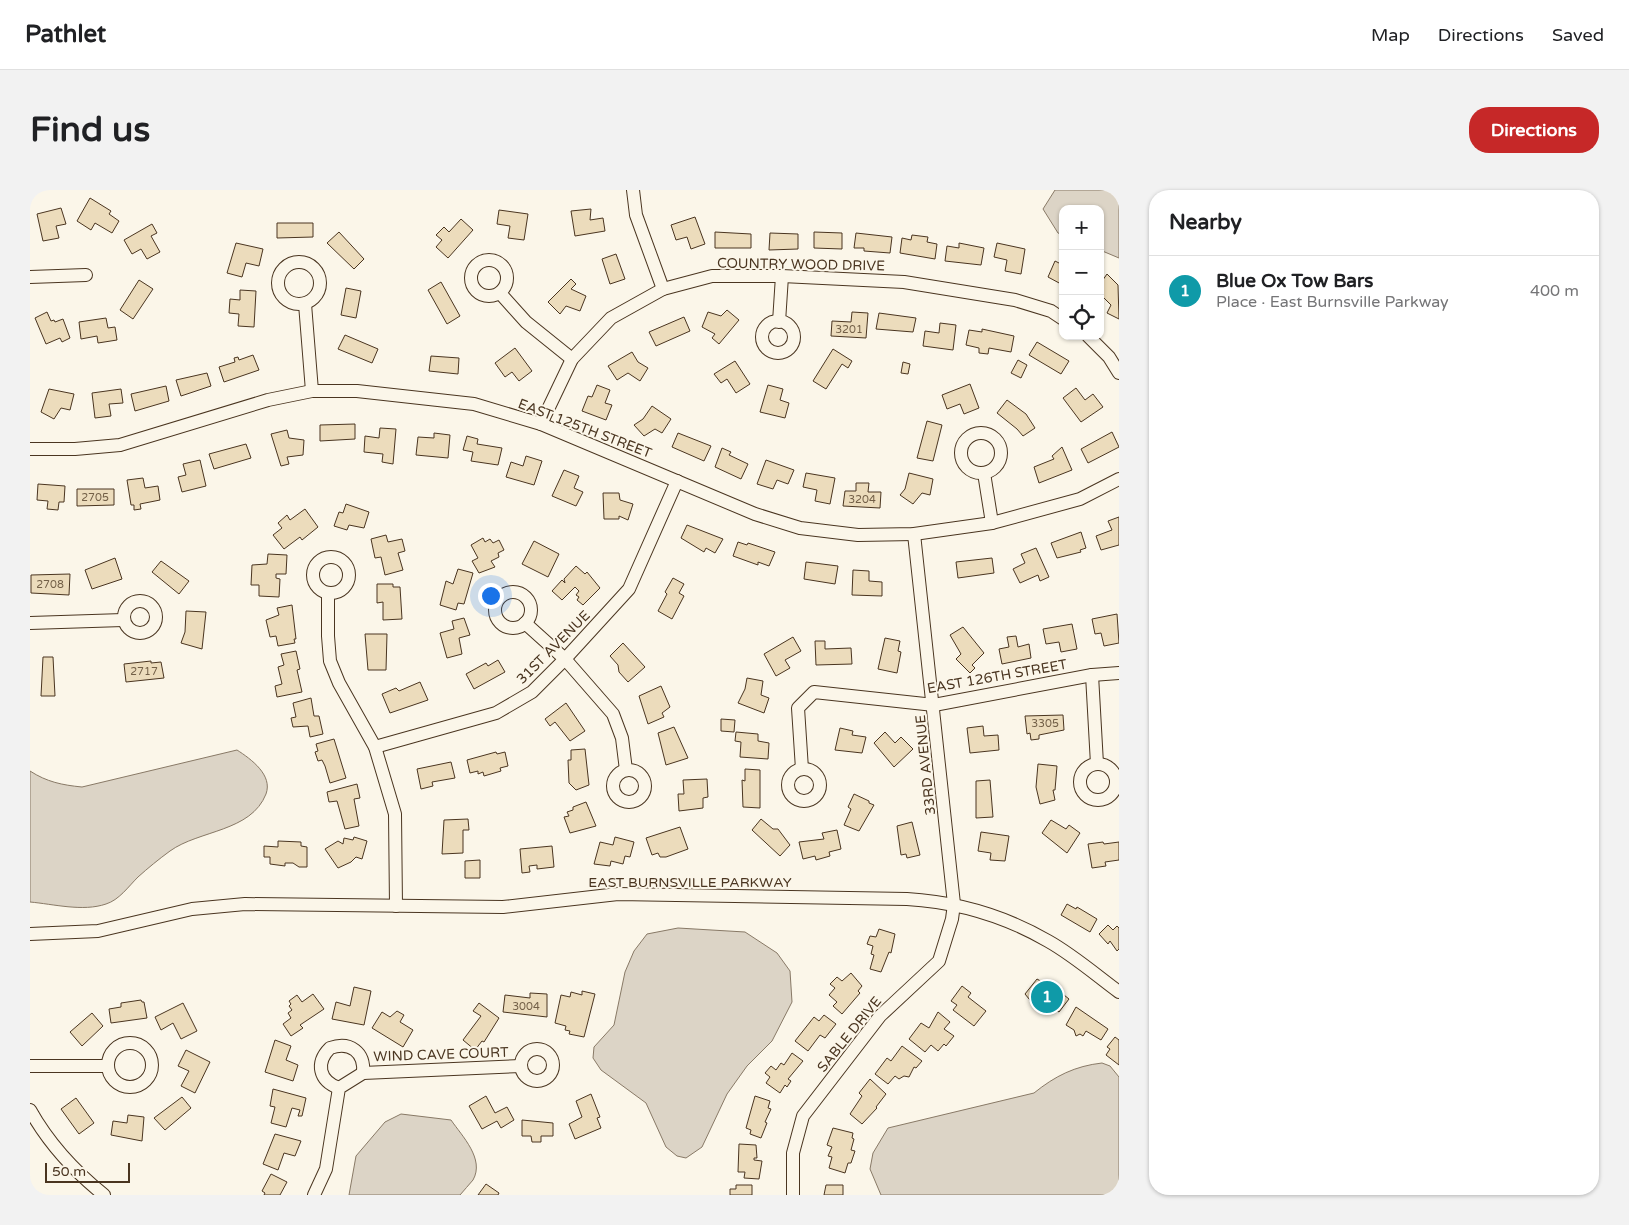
<!DOCTYPE html>
<meta charset="utf-8">
<style>
:root{--surface:#fff;--page:#f2f2f2;--text:#202124;--muted:#757577;--line:#e0e0e0;--accent:#c62828}
body{margin:0;font-family:"Varela Round",sans-serif;background:var(--page);color:var(--text)}
.controls{position:absolute;right:15px;top:15px;display:grid;overflow:hidden;border-radius:10px;box-shadow:0 1px 4px #0004}
.controls button{width:45px;height:45px;display:grid;place-items:center;padding:0;border:0;border-bottom:1px solid var(--line);background:var(--surface);color:var(--text);font:25px sans-serif}
.scale{position:absolute;left:15px;bottom:12px;width:85px;box-sizing:border-box;padding-left:5px;border:2px solid #4a3520;border-top:0;font-size:14px;line-height:18px;white-space:nowrap;color:#4a3520;-webkit-text-stroke:4px #fbf6e9;paint-order:stroke}
.you{position:absolute;left:460px;top:405px;width:18px;height:18px;margin:-12px;border:4px solid #fff;border-radius:50%;background:#1a73e8;box-shadow:0 0 0 8px #1a73e833}
.badge{display:grid;place-items:center;width:32px;height:32px;border-radius:50%;background:var(--accent);color:#fff;font-size:16px;font-weight:700}
.pin{position:absolute;translate:-50% -50%;border:2px solid #fff;box-shadow:0 1px 5px #0006}
.list{margin:0;padding:0;list-style:none}
h2{display:flex;justify-content:space-between;align-items:center;height:65px;margin:0;padding:0 20px;font-size:21px}
h2 small{font-size:16px;font-weight:400;color:var(--muted)}
.list li{display:grid;grid-template-columns:32px 1fr auto;gap:15px;align-items:center;box-sizing:border-box;height:70px;padding:0 20px;border-top:1px solid var(--line)}
.list b{display:block;font-size:19px;white-space:nowrap}
.list p{margin:0;font-size:16px;white-space:nowrap;color:var(--muted)}
.list em{font-size:16px;font-style:normal;color:var(--muted)}
.icon{flex:none;width:28px;height:28px;fill:none;stroke:currentColor;stroke-width:2;stroke-linecap:round;stroke-linejoin:round}
.map{position:relative;flex:none;width:1089px;height:1005px;overflow:hidden;border-radius:20px}
header{display:flex;align-items:center;gap:30px;box-sizing:border-box;height:70px;padding:0 25px;background:var(--surface);border-bottom:1px solid var(--line)}
header strong{font-size:24px}
nav{display:flex;gap:28px;margin-inline-start:auto;font-size:18px}
.intro{display:flex;align-items:center;justify-content:space-between;box-sizing:border-box;height:120px;padding:0 30px}
h1{margin:0;font-size:35px}
.button{padding:12px 22px;border-radius:20px;background:var(--accent);color:#fff;font-size:18px;font-weight:700}
main{display:flex;gap:30px;padding:0 30px}
aside{flex:1;background:var(--surface);border-radius:20px;box-shadow:0 1px 4px #0004}
.map>svg:first-child{display:block}
.water{fill:#dcd4c6;stroke:#887966}
.building{fill:#ecdcbc;stroke:#4a3520}
.lines{fill:none;stroke-linecap:round;stroke-linejoin:round}
.minor-casing{stroke:#4a3520;stroke-width:14}
.minor{stroke:#fbf6e9;stroke-width:12}
.labels{text-anchor:middle;stroke-width:4;stroke-linejoin:round;paint-order:stroke}
.number-label{font-size:11px;fill:#725f47}
.street-label{font-size:14px;fill:#4a3520;stroke:#fbf6e9}
</style>
<header>
<strong>Pathlet</strong>
<nav><a>Map</a><a>Directions</a><a>Saved</a></nav>
</header>
<div class="intro"><h1>Find us</h1><a class="button">Directions</a></div>
<main>
<div class="map">
<svg width="1089" height="1005" viewBox="0 0 1089 1005">
<rect width="100%" height="100%" fill="#fbf6e9"/>
<g class="water">
<path d="M1025,0H1089V68L1070,60V19H1033V45L1028,43L1013,19Z"/>
<path d="M207,560C221,569 243,585 236,604C221,642 169,640 140,661C129,669 118,678 108,687C98,697 89,710 76,714C53,722 23,714 0,712V581C17,592 32,595 52,597Z"/>
<path d="M648,738L715,742L747,763L760,781L762,812L742,851L717,876L697,904L672,957L656,968L647,966L636,957L616,913L571,880L563,868L564,857L584,835L595,782L604,761L617,744Z"/>
<path d="M1072,873L1080,876L1089,887V1005H851L840,979L843,963L858,938L1004,903C1025,886 1045,876 1072,873Z"/>
<path d="M371,924L421,930C432,946 455,969 443,990C439,995 434,1000 430,1005H319L326,966L355,932Z"/>
</g>
<g class="building">
<path d="M60,8L81,21L79,24L89,31L82,43L65,33L61,40L47,31Z"/>
<path d="M31,18L36,34L26,36L29,48L13,51L7,24Z"/>
<path d="M561,19L560,30L573,28L575,41L545,46L541,21Z"/>
<path d="M469,20L498,24L494,50L478,48L480,36L467,34Z"/>
<path d="M665,27L675,54L661,59L657,47L646,50L641,35Z"/>
<path d="M431,29L443,40L418,68L406,57L412,50L406,45L414,37L419,42Z"/>
<path d="M247,33H283V47L247,48Z"/>
<path d="M122,34L127,43L121,46L130,62L117,69L111,59L102,64L94,50Z"/>
<path d="M309,42L334,69L324,79L297,53Z"/>
<path d="M685,42L721,44V58H685Z"/>
<path d="M784,42L812,43V59L784,58Z"/>
<path d="M740,43L768,44V59L739,60Z"/>
<path d="M826,43L862,47L860,63L834,61V58H824Z"/>
<path d="M882,45L898,47L897,52L907,54L905,69L870,63L872,48L881,50Z"/>
<path d="M206,53L233,59L229,76L216,73L212,87L197,83Z"/>
<path d="M929,53L954,58L951,75L915,71L917,56L929,58Z"/>
<path d="M967,53L995,59L991,84L975,81L977,70L964,67Z"/>
<path d="M586,64L595,89L580,94L572,69Z"/>
<path d="M1025,71L1033,75L1031,94L1018,87Z"/>
<path d="M1077,84L1088,95L1089,129L1077,123L1081,115L1070,104V94Z"/>
<path d="M541,89L546,94L541,99L556,106L550,121L536,116L530,124L518,112Z"/>
<path d="M109,90L123,99L103,129L90,120Z"/>
<path d="M411,92L430,126L417,134L398,100Z"/>
<path d="M316,98L331,101L326,128L311,125Z"/>
<path d="M210,100L226,101L224,137L208,136L209,124L199,123L200,109L210,110Z"/>
<path d="M697,120L709,130L689,154L682,148L685,144L672,137L678,122L691,126Z"/>
<path d="M17,122L21,131L24,130L25,132L33,129L40,148L32,152L30,148L16,154L5,128Z"/>
<path d="M822,122L838,123L836,148L801,146L802,131L821,132Z"/>
<path d="M849,123L886,128L883,142L846,139Z"/>
<path d="M654,127L660,141L626,156L619,142Z"/>
<path d="M76,128L78,138L85,137L87,150L68,153L67,146L51,149L49,132Z"/>
<path d="M910,133L926,135L923,160L893,156L895,141L909,143Z"/>
<path d="M952,139L984,146L981,162L959,158L958,164L949,163V158L936,155L939,140L952,142Z"/>
<path d="M315,145L348,159L342,173L308,159Z"/>
<path d="M1007,152L1039,171L1031,184L999,165Z"/>
<path d="M485,158L502,181L489,191L482,182L475,187L465,173Z"/>
<path d="M803,159L822,171L818,178L812,174L796,199L783,191Z"/>
<path d="M602,162L608,172L618,178L610,191L598,183L587,190L578,176Z"/>
<path d="M223,165L229,180L194,192L189,177L205,172L204,168L208,167L209,170Z"/>
<path d="M401,166L429,168L428,184L399,181Z"/>
<path d="M988,170L997,175L991,188L981,183Z"/>
<path d="M705,171L720,194L706,203L697,189L691,193L684,184Z"/>
<path d="M873,172L880,174L878,184L871,183Z"/>
<path d="M177,183L181,196L151,206L146,190Z"/>
<path d="M940,194L949,218L934,224L930,214L917,219L912,205Z"/>
<path d="M567,195L580,200L575,213L582,215L576,230L552,221L558,206L562,207Z"/>
<path d="M738,195L753,199L750,210L759,213L755,228L730,222Z"/>
<path d="M136,196L139,211L105,221L101,204Z"/>
<path d="M1046,198L1055,210L1063,204L1073,217L1051,232L1033,208Z"/>
<path d="M19,199L44,204L40,220L31,218L24,229L11,222Z"/>
<path d="M91,199L93,213L79,214L81,226L65,228L62,203Z"/>
<path d="M977,210L996,224L1005,238L993,246L987,239L967,223Z"/>
<path d="M622,216L641,229L632,243L625,239L614,246L604,235L613,229Z"/>
<path d="M897,231L912,235L903,271L887,268Z"/>
<path d="M325,234V249L290,251V235Z"/>
<path d="M350,238L366,239L363,274L352,272L353,264L334,262L335,246L349,248Z"/>
<path d="M257,240L259,248L274,250L273,265L257,267L259,274L251,276L241,244Z"/>
<path d="M1082,242L1089,257L1058,273L1051,259Z"/>
<path d="M404,243L420,245L418,268L386,265L388,247L404,248Z"/>
<path d="M648,243L681,256L674,271L642,257Z"/>
<path d="M437,246L448,249L447,254L472,258L468,275L441,271L443,262L433,260Z"/>
<path d="M216,254L221,268L184,279L179,264Z"/>
<path d="M1032,257L1042,280L1009,293L1004,277L1024,269L1022,266Z"/>
<path d="M692,258L701,262L699,265L718,274L711,289L685,277Z"/>
<path d="M496,266L512,271L504,295L476,287L481,272L493,276Z"/>
<path d="M170,270L176,296L152,302L148,287L156,285L153,274Z"/>
<path d="M736,270L764,280L758,294L747,290L743,299L727,294Z"/>
<path d="M534,280L549,286L544,298L553,302L546,316L522,306Z"/>
<path d="M776,283L805,288L800,314L785,311L787,300L773,297Z"/>
<path d="M879,283L903,289L900,305L892,303L883,314L870,305L875,299Z"/>
<path d="M113,288L115,298L128,296L130,310L110,314L111,319L104,320V315H101L97,290Z"/>
<path d="M826,293H839L838,302H851L850,318L813,316L815,301H826Z"/>
<path d="M8,294L35,296L34,312H29L28,320L17,319L18,311L7,310Z"/>
<path d="M47,299H84V315L47,316Z"/>
<path d="M573,303H589L590,310L603,314L598,330L589,326V329H574Z"/>
<path d="M316,314L339,322L334,338L319,335L317,340L304,336L309,322L313,323Z"/>
<path d="M275,319L288,337L272,350L270,347L254,359L243,345L252,338L248,333L257,325L260,330Z"/>
<path d="M1089,327V355L1071,360L1066,346L1082,340L1078,331Z"/>
<path d="M657,335L693,349L685,363L676,358L674,362L651,348Z"/>
<path d="M1051,342L1056,358L1050,360L1051,362L1027,368L1021,353Z"/>
<path d="M356,345L358,352L372,349L375,361L368,363L373,380L355,385L351,367L345,368L341,349Z"/>
<path d="M453,348L455,352L460,349L463,353L469,350L474,360L468,363L469,367L461,371L465,377L449,383L442,371L448,368L441,355Z"/>
<path d="M504,351L529,364L518,387L492,374Z"/>
<path d="M708,352L717,355L718,353L745,362L739,376L728,372V375L703,366Z"/>
<path d="M1006,358L1019,387L1010,391L1008,385L990,393L983,379L995,373L991,364Z"/>
<path d="M238,364L257,365L256,384H246V388L250,389L249,407L229,406V395H221L222,375L237,374Z"/>
<path d="M85,368L92,389L62,399L55,380Z"/>
<path d="M962,368L964,383L928,388L926,372Z"/>
<path d="M131,371L159,391L149,404L122,382Z"/>
<path d="M776,372L808,376L805,394L774,389Z"/>
<path d="M546,376L555,384L557,382L570,398L553,415L547,410L549,407L546,405L549,401L545,397L532,410L522,401L532,390L535,393L534,389Z"/>
<path d="M428,379L443,383L434,414L428,413L426,420L410,415L416,391L423,394Z"/>
<path d="M823,380L839,381V391L852,392V406L822,405Z"/>
<path d="M40,384L39,405L1,403V385Z"/>
<path d="M643,388L654,394L649,403L654,406L642,429L628,421L637,404L635,402Z"/>
<path d="M347,394H363V397H370L372,429L353,430V412L347,413Z"/>
<path d="M262,415L266,449H264L265,453L248,456L246,446L240,447L236,430L249,425L247,418Z"/>
<path d="M156,421L176,422L172,459L151,453L155,442Z"/>
<path d="M1087,424L1089,453L1074,456L1071,443L1065,444L1062,429Z"/>
<path d="M434,428L440,445L429,448L432,464L417,468L410,443L424,439L422,431Z"/>
<path d="M1042,434L1047,459L1031,462L1029,452L1016,454L1013,439Z"/>
<path d="M933,437L954,463L942,475L945,478L940,483L926,469L931,464L920,445Z"/>
<path d="M335,444H357L356,480H338Z"/>
<path d="M986,446L988,457L999,454L1001,468L972,474L969,459L979,457L977,447Z"/>
<path d="M763,447L771,461L755,470L760,478L746,486L734,464Z"/>
<path d="M855,448L870,451L868,461L871,462L867,483L848,479Z"/>
<path d="M785,451H795V459L821,458L822,474L786,475Z"/>
<path d="M593,453L615,477L598,492L589,482L588,475L580,466Z"/>
<path d="M266,461L270,479L267,480L272,502L247,507L245,496L252,494L248,477L254,475L251,464Z"/>
<path d="M13,467H23L25,506H11Z"/>
<path d="M468,470L475,482L444,499L436,484L456,473L458,476Z"/>
<path d="M121,471V473L131,472L134,488L96,492L94,474Z"/>
<path d="M717,488L733,491L731,505L739,508L734,523L708,513L715,499Z"/>
<path d="M390,492L398,510L360,523L352,504L366,498L369,501Z"/>
<path d="M631,496L640,517L632,523L634,527L618,534L609,506Z"/>
<path d="M281,508L284,526H289L293,544L280,547L278,536L263,537L261,528L266,527L263,513Z"/>
<path d="M536,513L555,541L540,551L525,532L520,536L515,529Z"/>
<path d="M1033,525L1034,540L1009,545V549L1001,550L1000,543L997,544L995,526Z"/>
<path d="M691,529L705,530L704,542L691,541Z"/>
<path d="M953,536L954,546L968,545L969,560L940,563L937,538Z"/>
<path d="M644,537L658,568L636,575L628,543Z"/>
<path d="M810,538L823,541L822,545L836,547L832,563L805,560Z"/>
<path d="M706,542L728,544V551L739,553L738,569L710,567L711,552L705,551Z"/>
<path d="M855,542L865,553L871,547L883,559L864,577L844,553Z"/>
<path d="M304,549L316,588L300,593L295,576L292,570L288,571L285,562L288,561L286,554Z"/>
<path d="M555,559L559,595L546,600L539,593L538,570H541V560Z"/>
<path d="M466,562L467,564L475,562L478,576L470,578L471,581L454,586L453,582L448,584V581L440,583L437,570Z"/>
<path d="M421,572L425,588L402,592L403,596L391,599L387,579Z"/>
<path d="M1008,574L1027,576L1025,600H1023L1025,610L1010,614L1006,597Z"/>
<path d="M715,579L730,580V618L713,617L712,590L715,591Z"/>
<path d="M677,589L678,607L673,608V618L649,621L648,604H654L653,590Z"/>
<path d="M960,590L963,627L946,628V591Z"/>
<path d="M327,594L330,608L324,609L329,636L315,639L307,611L299,612L297,602Z"/>
<path d="M824,604L839,611V613L844,615L829,641L814,635L821,619L818,617Z"/>
<path d="M556,612L566,636L540,643L534,627L539,626L537,622L543,620V617Z"/>
<path d="M438,629L439,640H433V663L412,664L414,630Z"/>
<path d="M731,629L743,639H748L760,655L750,666L722,640Z"/>
<path d="M1021,630L1036,639L1039,635L1050,643L1037,663L1012,643Z"/>
<path d="M882,632L890,665L877,668L876,664L871,665L867,636Z"/>
<path d="M650,637L658,659L636,667H630L628,663L622,665L616,648Z"/>
<path d="M807,640L811,659L799,662L800,666L786,670L785,666L773,669L769,652L794,649L792,643Z"/>
<path d="M951,642L979,646L975,671L960,670L961,663L948,661Z"/>
<path d="M324,647L337,651L332,669L326,667L321,672L308,678L295,659L308,651L313,654L314,648L323,650Z"/>
<path d="M585,647L604,652L600,667L595,666L593,674L581,671L580,676L564,674L570,652L583,655Z"/>
<path d="M248,651L271,652V656L277,657V677H269L263,673H255V676L240,674V667H234V656L248,657Z"/>
<path d="M1073,652L1074,654L1089,652V670L1075,672L1076,676L1062,678L1058,654Z"/>
<path d="M522,656L524,677L507,679V675L499,676L500,682L492,683L490,659Z"/>
<path d="M450,670V688H435V671Z"/>
<path d="M1037,714L1046,719L1047,717L1067,729L1060,742L1031,725Z"/>
<path d="M1078,735L1083,740L1087,736L1089,738V759L1087,761L1080,751L1078,754L1069,744Z"/>
<path d="M849,739L865,744L861,763L859,762L851,782L840,779L844,765L841,764L843,756L837,754L840,746L846,747Z"/>
<path d="M821,783L832,796L828,801L830,803L812,824L803,816L807,812L799,805L805,798L800,794L807,787L812,791Z"/>
<path d="M1007,789L1023,798L1024,797L1039,809L1029,822L1020,816L1018,819L1008,814L1004,815L995,804Z"/>
<path d="M932,796L941,803L938,807L956,821L944,836L923,820L927,815L921,811Z"/>
<path d="M324,797L341,801L334,835L302,829L306,812L320,816Z"/>
<path d="M552,801L565,804L554,847L539,844L540,841L535,840L536,836L525,833L531,805L540,807L541,802L552,805Z"/>
<path d="M500,803L517,804V827L473,822L475,805L500,808Z"/>
<path d="M283,804L294,819L270,835L273,838L261,846L253,834L261,828L258,823L262,820L259,816L261,814L259,811L267,805L272,812Z"/>
<path d="M111,810L112,812H114L117,828L81,833L79,819L91,817V813Z"/>
<path d="M153,813L167,841L151,849L143,833L131,840L125,827Z"/>
<path d="M449,813L469,828L454,852L452,851L445,860L433,850L451,826L443,821Z"/>
<path d="M1046,817L1078,839L1071,850L1056,841L1053,846L1050,844L1046,846L1044,840L1036,835Z"/>
<path d="M367,821L374,825L370,832L383,840L373,857L342,838L352,822L360,827Z"/>
<path d="M908,822L920,832L914,839L924,846L916,856L914,854L908,861L901,855L895,862L879,849L891,833L899,838Z"/>
<path d="M62,823L73,836L52,856L40,842Z"/>
<path d="M794,825L806,834L795,848L790,845L778,861L765,851L784,827L789,831Z"/>
<path d="M1085,847L1089,850V875L1076,865L1080,859L1077,857Z"/>
<path d="M245,850L261,856L256,870L268,875L263,891L235,882Z"/>
<path d="M872,856L892,871L886,878L884,877L879,887L874,886L869,889L865,886L858,894L845,884L857,868L861,871Z"/>
<path d="M156,860L180,872L165,903L151,896L159,881L148,876Z"/>
<path d="M762,863L773,871L758,889L761,891L757,897L755,895L750,903L736,893L740,887L735,883L741,876L746,880L751,873L754,875Z"/>
<path d="M840,889L856,904L846,917L847,918L832,934L820,924L832,906L829,903Z"/>
<path d="M243,899L276,908L272,926H268L270,920L262,918L256,937L241,933L245,917L240,916Z"/>
<path d="M561,904L570,927L567,928L571,938L545,949L539,934L552,927L546,911Z"/>
<path d="M456,906L465,923L477,917L484,930L471,938L467,931L452,939L439,916Z"/>
<path d="M725,906L740,911L738,918L741,919L735,932L737,933L731,948L720,944L721,940L716,938Z"/>
<path d="M152,907L161,918L135,940L124,928Z"/>
<path d="M46,908L64,933L49,944L31,919Z"/>
<path d="M98,925L114,927L112,951L81,945L83,931L97,933Z"/>
<path d="M492,930L523,933V946H511V952H502L501,946H492Z"/>
<path d="M803,938L823,943L822,948L824,949L821,960L825,961L821,973H818L815,983L799,978L802,967L798,966L802,957L797,955Z"/>
<path d="M245,944L271,951L265,966L254,963L248,980L233,974Z"/>
<path d="M709,954L726,955L727,968H724V970L732,971L729,989L714,988L715,982H708Z"/>
<path d="M241,984L257,992L250,1005H234L235,1003L232,1001Z"/>
<path d="M456,994L469,1003L468,1005H448Z"/>
<path d="M706,995H722V1005H700V999H706Z"/>
<path d="M796,995H813V1005H794Z"/>
</g>
<g class="lines">
<g class="minor-casing">
<g id="minor">
<path d="M603,0L606,25L633,99"/>
<circle cx="459" cy="88" r="18"/>
<circle cx="269" cy="93" r="21"/>
<path d="M0,87L56,85"/>
<path d="M470,103L496,132L542,169"/>
<path d="M275,114L282,201"/>
<circle cx="748" cy="147" r="16"/>
<path d="M749,132L752,86"/>
<path d="M1058,146L1079,167L1089,183"/>
<path d="M511,234L542,169L581,128L633,99L682,86H752L874,92L985,110L1021,121L1033,129"/>
<circle cx="951" cy="263" r="20"/>
<path d="M0,259H45L90,255L238,210L282,201H327L444,214L511,234L725,324L770,338L828,345L884,344L962,333L1050,309L1089,289"/>
<path d="M954,283L962,333"/>
<circle cx="301" cy="385" r="18"/>
<circle cx="483" cy="420" r="18"/>
<path d="M298,403V446L300,471L309,493L345,557L365,624L366,716"/>
<circle cx="110" cy="427" r="16"/>
<path d="M0,433L93,430"/>
<path d="M495,433L535,469L583,524L592,548L596,580"/>
<path d="M1062,485L1067,574"/>
<path d="M345,557L466,523L502,502L535,469L599,399L647,291"/>
<circle cx="1068" cy="592" r="18"/>
<path d="M772,579L768,518L784,502L904,515L1062,485L1089,483"/>
<circle cx="774" cy="595" r="16"/>
<circle cx="599" cy="596" r="16"/>
<path d="M0,744L68,741L162,719L215,714L473,717L588,704L877,709C928,712 973,725 1018,751C1043,765 1066,785 1089,802"/>
<circle cx="100" cy="875" r="22"/>
<circle cx="507" cy="875" r="16"/>
<path d="M0,876H78"/>
<path d="M309,898C289,891 285,873 300,858C320,851 335,862 333,883"/>
<path d="M0,920C19,954 44,981 74,1005"/>
<path d="M284,1005L296,979L309,898L333,883L491,876"/>
<path d="M763,1005V963L773,926L850,826L909,771L922,729L924,714L884,344"/>
</g>
</g>
<use href="#minor" class="minor"/>
</g>
<g class="labels">
<g class="number-label">
<text x="819" y="143">3201</text>
<text x="65" y="311">2705</text>
<text x="832" y="313">3204</text>
<text x="20" y="398">2708</text>
<text x="114" y="485">2717</text>
<text x="1015" y="537">3305</text>
<text x="496" y="820">3004</text>
</g>
<g class="street-label">
<text transform="translate(771 74) rotate(1)" y="5">COUNTRY WOOD DRIVE</text>
<text transform="translate(555 238) rotate(21)" y="5">EAST 125TH STREET</text>
<text transform="translate(523 457) rotate(-45)" y="5">31ST AVENUE</text>
<text transform="translate(967 486) rotate(-10)" y="5">EAST 126TH STREET</text>
<text transform="translate(895 575) rotate(-96)" y="5">33RD AVENUE</text>
<text x="660" y="697">EAST BURNSVILLE PARKWAY</text>
<text transform="translate(819 844) rotate(-51)" y="5">SABLE DRIVE</text>
<text transform="translate(411 864) rotate(-2)" y="5">WIND CAVE COURT</text>
</g>
</g>
</svg>
<div class="controls">
<button>+</button>
<button>−</button>
<button><svg class="icon" aria-label="locate" viewBox="0 0 24 24"><circle cx="12" cy="12" r="6"/><path d="M12 2v4M12 18v4M2 12h4M18 12h4"/></svg></button>
</div>
<div class="scale">50 m</div>
<div class="you"></div>
<div class="pin badge" style="left:1017px;top:807px;background:#0f9aa8">1</div>
</div>
<aside>
<h2>Nearby<small></small></h2>
<ul class="list">
<li><span class="badge" style="background:#0f9aa8">1</span><div><b>Blue Ox Tow Bars</b><p>Place · East Burnsville Parkway</p></div><em>400 m</em></li>
</ul>
</aside>
</main>
